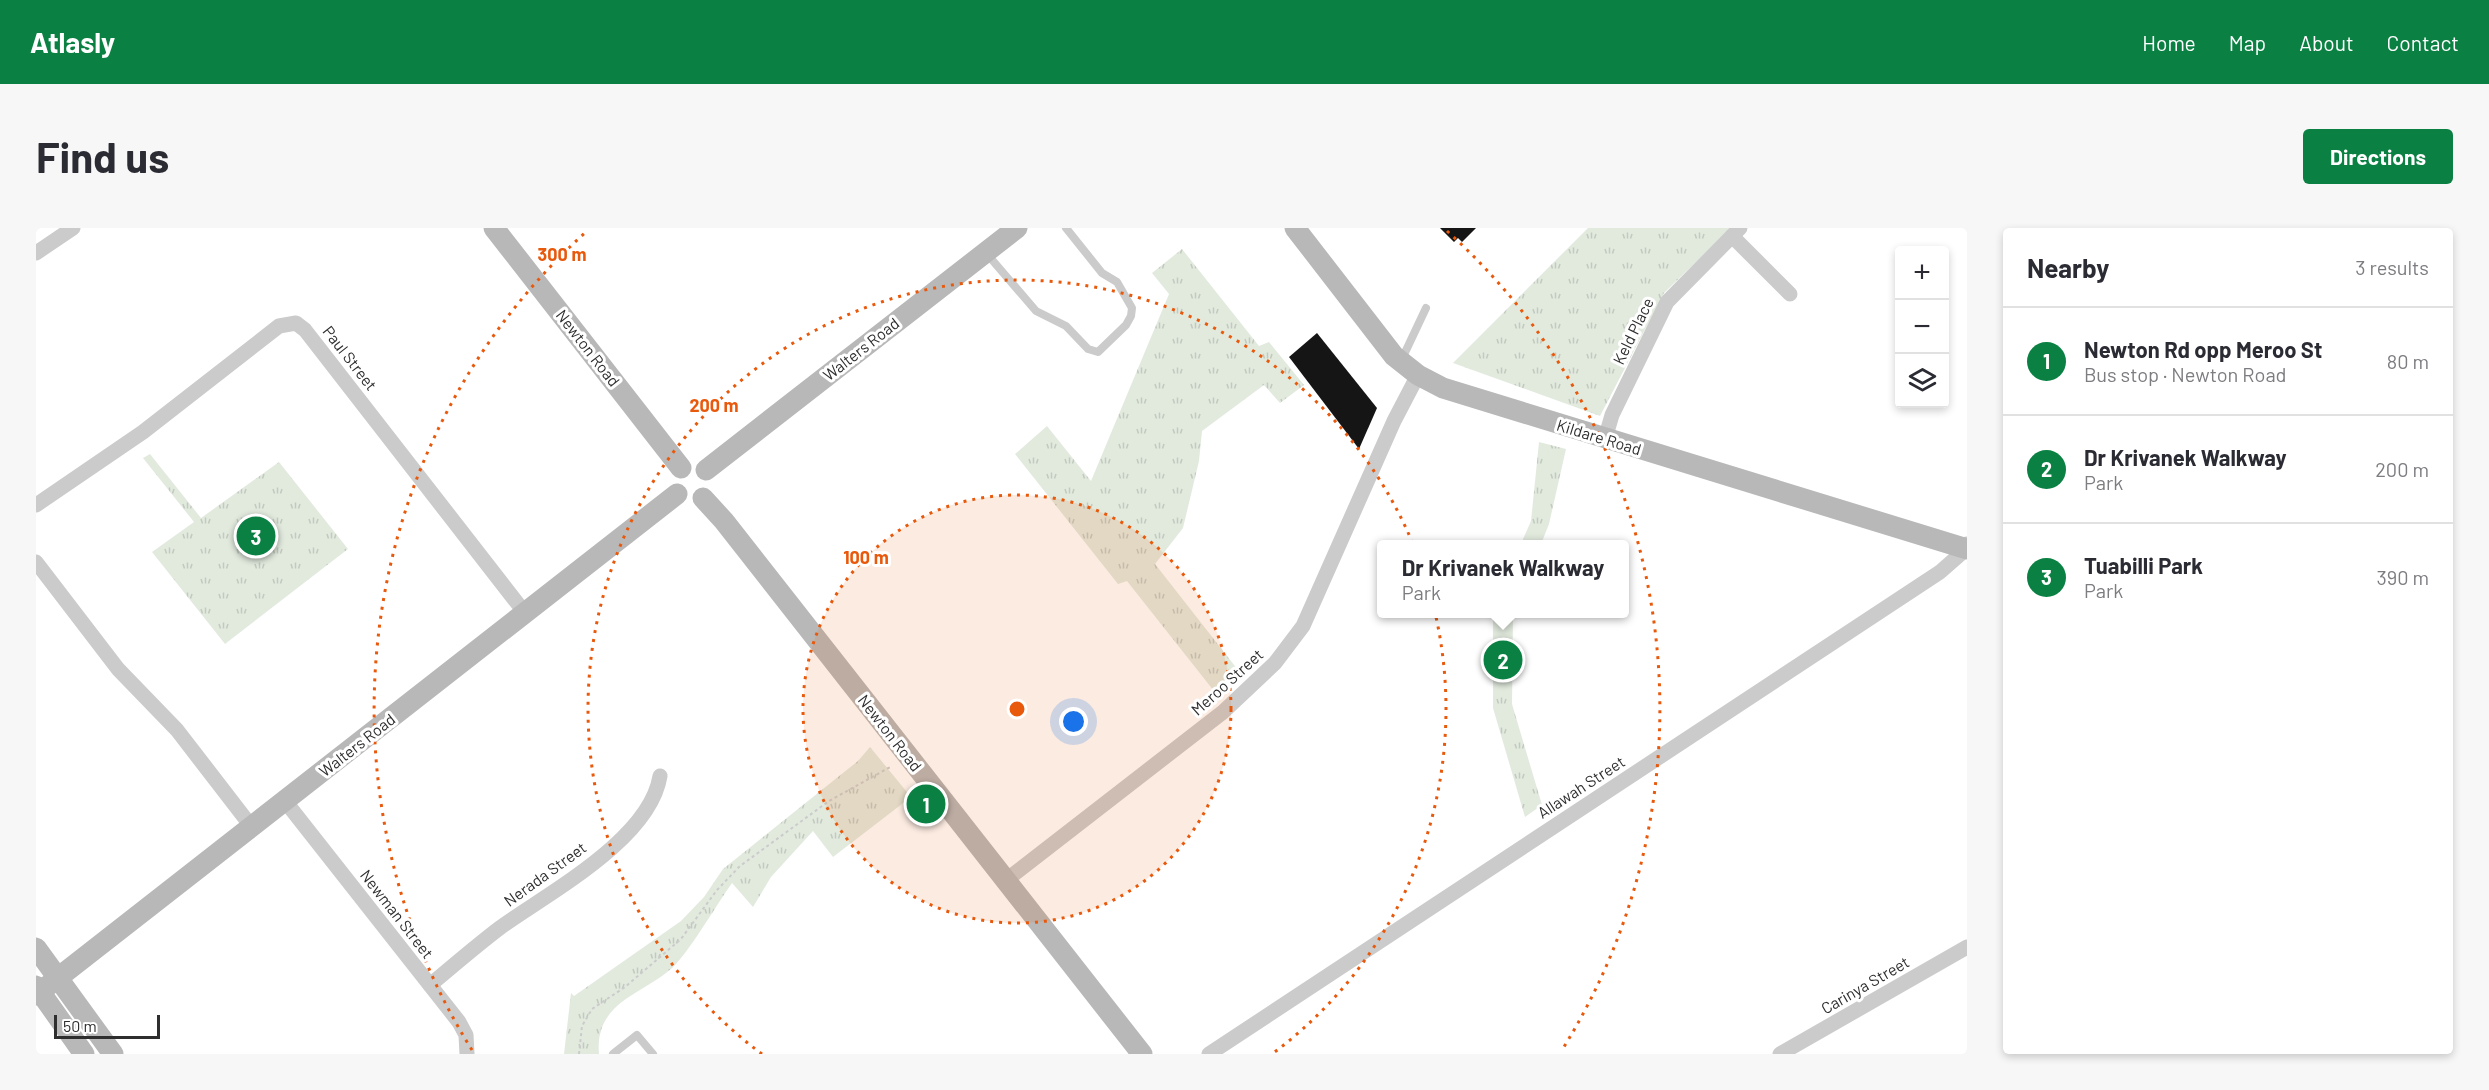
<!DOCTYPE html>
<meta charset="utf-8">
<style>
:root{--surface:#fff;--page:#f7f7f7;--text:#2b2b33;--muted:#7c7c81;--line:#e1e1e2;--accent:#0b8043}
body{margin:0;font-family:Barlow,sans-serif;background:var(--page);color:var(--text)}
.controls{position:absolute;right:18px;top:18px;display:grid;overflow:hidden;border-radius:6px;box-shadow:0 3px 9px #0003}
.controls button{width:54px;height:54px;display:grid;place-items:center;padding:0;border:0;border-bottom:2px solid var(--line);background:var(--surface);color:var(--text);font:30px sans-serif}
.scale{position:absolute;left:18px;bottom:15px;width:106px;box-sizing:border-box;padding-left:6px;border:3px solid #2e2e2e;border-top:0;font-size:16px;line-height:21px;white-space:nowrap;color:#2e2e2e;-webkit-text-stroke:4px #fff;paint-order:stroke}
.you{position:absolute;left:1038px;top:494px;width:21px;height:21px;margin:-15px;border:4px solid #fff;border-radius:50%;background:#1a73e8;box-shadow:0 0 0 9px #1a73e833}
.badge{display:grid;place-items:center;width:39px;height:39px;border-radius:50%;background:var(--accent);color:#fff;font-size:20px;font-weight:700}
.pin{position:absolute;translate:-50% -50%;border:3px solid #fff;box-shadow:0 2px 6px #0006}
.popup{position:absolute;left:1341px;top:312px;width:252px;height:78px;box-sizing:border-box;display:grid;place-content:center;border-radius:6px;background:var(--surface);filter:drop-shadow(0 2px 4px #0005);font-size:20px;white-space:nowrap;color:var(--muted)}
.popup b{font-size:22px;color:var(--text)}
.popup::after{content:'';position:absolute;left:50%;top:100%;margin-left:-12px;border:12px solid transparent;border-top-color:var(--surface)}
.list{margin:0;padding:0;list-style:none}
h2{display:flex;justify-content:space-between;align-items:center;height:78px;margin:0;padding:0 24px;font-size:26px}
h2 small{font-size:20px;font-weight:400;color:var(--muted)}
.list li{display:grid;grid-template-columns:39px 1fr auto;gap:18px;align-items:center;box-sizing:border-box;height:108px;padding:0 24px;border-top:2px solid var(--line)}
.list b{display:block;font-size:22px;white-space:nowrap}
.list p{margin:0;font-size:20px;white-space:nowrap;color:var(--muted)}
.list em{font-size:20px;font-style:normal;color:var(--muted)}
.icon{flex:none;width:33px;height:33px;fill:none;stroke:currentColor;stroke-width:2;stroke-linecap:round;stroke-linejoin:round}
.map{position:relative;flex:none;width:1931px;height:826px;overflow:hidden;border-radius:6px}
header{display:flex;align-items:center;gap:36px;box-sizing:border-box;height:84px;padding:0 30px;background:var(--accent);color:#fff}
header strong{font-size:28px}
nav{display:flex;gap:33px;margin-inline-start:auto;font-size:21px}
.intro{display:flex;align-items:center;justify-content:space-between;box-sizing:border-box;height:144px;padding:0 36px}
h1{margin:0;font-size:42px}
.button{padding:15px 27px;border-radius:6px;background:var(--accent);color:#fff;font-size:21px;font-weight:700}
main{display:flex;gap:36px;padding:0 36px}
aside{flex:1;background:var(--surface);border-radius:6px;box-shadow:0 3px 9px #0003}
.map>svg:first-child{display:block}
.grass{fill:url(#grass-tufts)}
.building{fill:#151515}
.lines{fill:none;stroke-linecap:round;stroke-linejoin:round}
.path{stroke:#cbcbcb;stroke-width:2;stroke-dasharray:3 3;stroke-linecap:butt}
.lane{stroke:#cbcbcb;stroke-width:8}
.street{stroke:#cbcbcb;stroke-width:15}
.secondary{stroke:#b8b8b8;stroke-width:21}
.ring{fill:none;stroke:#e8590c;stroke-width:3;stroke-dasharray:3 6}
.labels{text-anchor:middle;stroke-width:6;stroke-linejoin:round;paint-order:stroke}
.street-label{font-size:16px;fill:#2e2e2e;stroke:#fff}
.centre{fill:#e8590c;stroke:#fff;stroke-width:3}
.ring-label{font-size:18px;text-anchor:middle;font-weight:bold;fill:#e8590c;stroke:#fff;stroke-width:6;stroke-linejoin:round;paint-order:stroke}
</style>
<header>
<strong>Atlasly</strong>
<nav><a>Home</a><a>Map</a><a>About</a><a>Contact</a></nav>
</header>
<div class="intro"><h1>Find us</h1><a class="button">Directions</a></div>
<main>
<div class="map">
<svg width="1931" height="826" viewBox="0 0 1931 826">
<defs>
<pattern id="grass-tufts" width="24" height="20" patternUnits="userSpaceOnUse" patternTransform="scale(1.5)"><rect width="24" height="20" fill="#e2eade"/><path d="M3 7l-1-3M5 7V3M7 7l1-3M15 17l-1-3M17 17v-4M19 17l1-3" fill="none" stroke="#c2c9bf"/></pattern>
</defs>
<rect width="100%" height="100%" fill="#fff"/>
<g class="grass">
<path d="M1552,0H1695L1628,65L1564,188L1417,135Z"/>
<path d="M1146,21L1223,118L1233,114L1268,157L1244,175L1228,157L1166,203L1163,233L1147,300L1119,336L1202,442L1178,463L1091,353L1082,356L979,226L1011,198L1055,253L1133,66L1116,45Z"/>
<path d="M1503,214L1530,221L1513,296L1505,316H1485L1495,293Z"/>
<path d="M114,226L165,290L243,234L312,321L189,416L116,324L158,294L107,230Z"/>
<path d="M1457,386H1477L1476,476L1506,577L1489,589L1457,480Z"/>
<path d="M834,519L875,569L797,629L777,603L735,649L717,679L696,655C679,679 658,716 640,736C612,766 558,771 563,826H528L535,765L538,768L645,693L668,669L687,641L822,533Z"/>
</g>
<g class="building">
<path d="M1404,0H1440L1426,14L1422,10L1418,14Z"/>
<path d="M1281,105L1341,180L1323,221L1253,129Z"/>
</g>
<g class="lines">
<path class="path" d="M543,826L546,798L556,781L589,759L645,711L681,662L704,638L793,573L856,538"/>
<g class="lane">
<path d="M951,26L1000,83L1030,98L1052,121L1062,124L1090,97L1095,88L1096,80L1081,54L1066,45L1030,0"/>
<path d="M1365,133L1390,80"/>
<path d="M577,826L601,807L617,826"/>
</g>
<g class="street">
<path d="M1696,8L1754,66"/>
<path d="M0,25L37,0"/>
<path d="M1569,211L1576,187L1631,74L1704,0"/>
<path d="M0,277L107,204L243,98L260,95L269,102L489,385"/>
<path d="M0,334L82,441L141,502L215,598"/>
<path d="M249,573L423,794L430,807L431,826"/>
<path d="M969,653L1187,484L1239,435L1267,398L1358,193L1382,147"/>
<path d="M394,757C417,738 441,717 465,699C514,664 614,611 624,548"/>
<path d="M1173,826L1904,344L1930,321L1931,316"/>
<path d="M1744,826L1931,719"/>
</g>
<g class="secondary">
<path d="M458,0L645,240"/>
<path d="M1259,0L1358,128L1382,147L1407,160L1931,321"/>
<path d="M670,242L981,0"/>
<path d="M667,270L688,293L1106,826"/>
<path d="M0,720L77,826"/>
<path d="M0,758L48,826"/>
<path d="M0,767L641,266"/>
</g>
</g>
<circle cx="981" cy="481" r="214" fill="#e8590c" fill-opacity=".12"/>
<g class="ring">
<circle cx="981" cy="481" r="214"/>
<path d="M726 826A429 429 0 1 1 1236 826"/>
<path d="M436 822A643 643 0 0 1 551 3M1411 3A643 643 0 0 1 1526 822"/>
</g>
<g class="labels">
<g class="street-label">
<text transform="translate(1597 103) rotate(-64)" y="6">Keld Place</text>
<text transform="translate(552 120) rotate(52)" y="6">Newton Road</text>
<text transform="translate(825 121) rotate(-38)" y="6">Walters Road</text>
<text transform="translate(314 130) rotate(52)" y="6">Paul Street</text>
<text transform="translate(1563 209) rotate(17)" y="6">Kildare Road</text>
<text transform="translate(1191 454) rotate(-42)" y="6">Meroo Street</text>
<text transform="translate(854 505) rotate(52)" y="6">Newton Road</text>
<text transform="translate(321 517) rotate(-38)" y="6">Walters Road</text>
<text transform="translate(1545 559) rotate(-33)" y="6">Allawah Street</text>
<text transform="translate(509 646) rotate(-36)" y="6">Nerada Street</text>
<text transform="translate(361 686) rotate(52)" y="6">Newman Street</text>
<text transform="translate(1829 757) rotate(-30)" y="6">Carinya Street</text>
</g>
</g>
<circle cx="981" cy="481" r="9" class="centre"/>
<g class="ring-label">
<text x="526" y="33">300 m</text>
<text x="678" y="184">200 m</text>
<text x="830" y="336">100 m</text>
</g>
</svg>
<div class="controls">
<button>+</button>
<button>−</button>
<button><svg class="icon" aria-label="layers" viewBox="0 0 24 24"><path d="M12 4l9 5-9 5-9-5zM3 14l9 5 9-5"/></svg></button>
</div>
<div class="scale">50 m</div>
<div class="you"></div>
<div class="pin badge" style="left:890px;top:576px">1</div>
<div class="pin badge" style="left:1467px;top:432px">2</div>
<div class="popup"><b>Dr Krivanek Walkway</b>Park</div>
<div class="pin badge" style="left:220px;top:308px">3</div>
</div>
<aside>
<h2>Nearby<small>3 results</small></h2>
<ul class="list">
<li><span class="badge">1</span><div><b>Newton Rd opp Meroo St</b><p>Bus stop · Newton Road</p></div><em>80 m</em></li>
<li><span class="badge">2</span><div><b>Dr Krivanek Walkway</b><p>Park</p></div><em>200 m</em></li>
<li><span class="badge">3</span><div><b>Tuabilli Park</b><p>Park</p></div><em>390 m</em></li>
</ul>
</aside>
</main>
